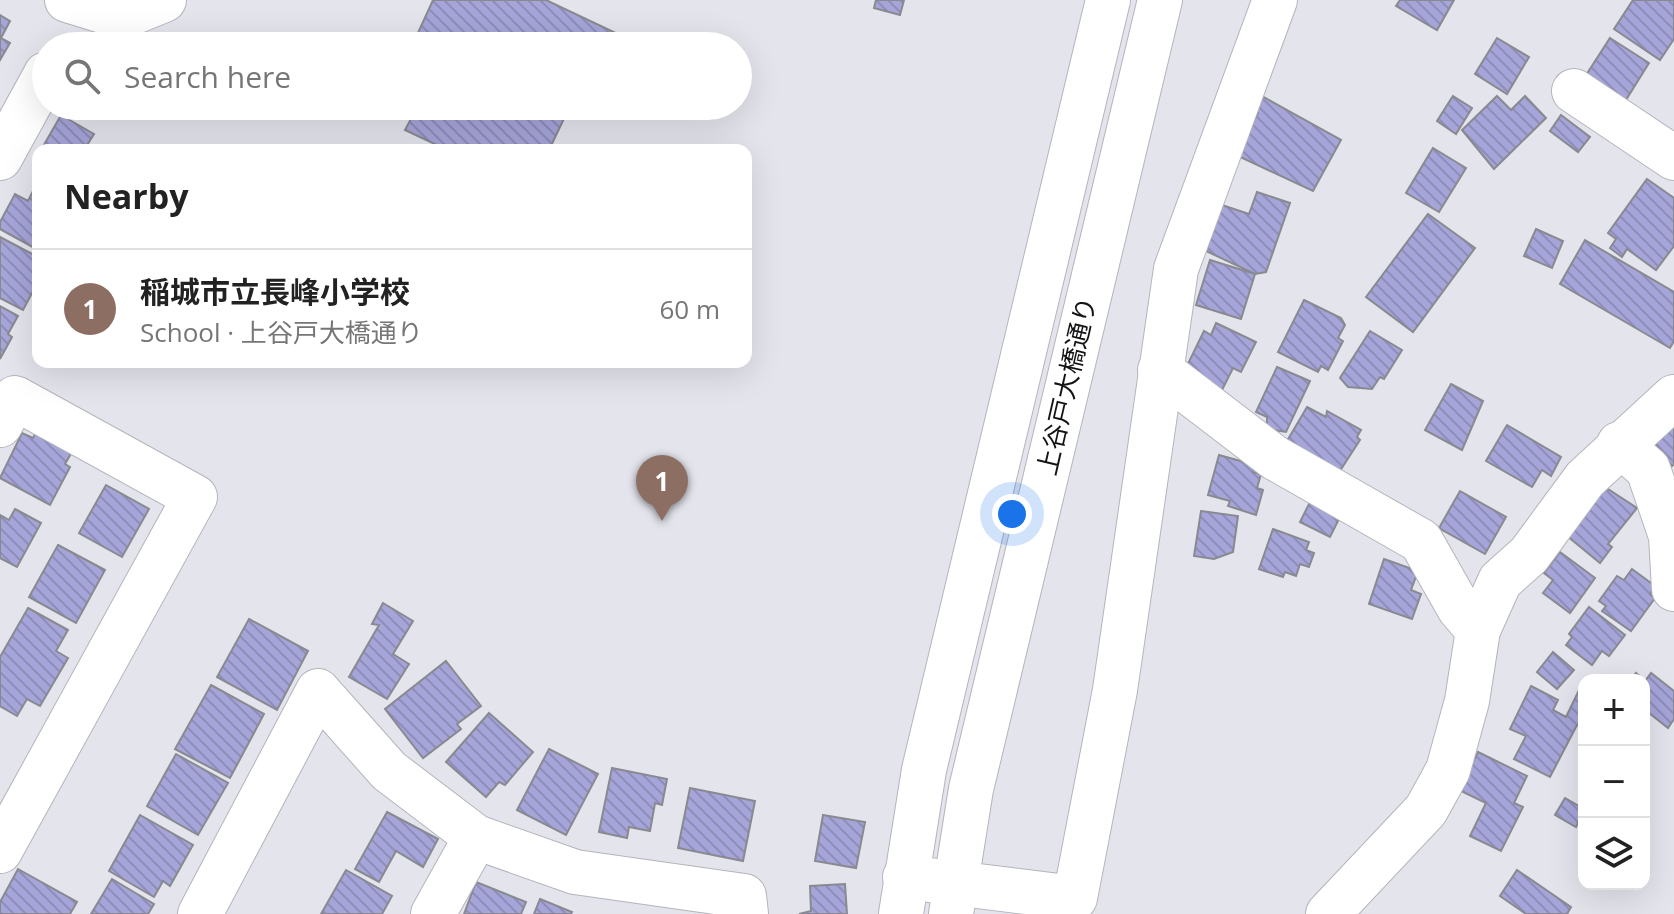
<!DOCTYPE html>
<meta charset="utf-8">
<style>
:root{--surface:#fff;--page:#f2f2f2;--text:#222;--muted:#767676;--line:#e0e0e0;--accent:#2c7268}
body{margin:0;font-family:"Open Sans","Noto Sans JP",sans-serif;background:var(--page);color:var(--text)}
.controls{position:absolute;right:24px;bottom:24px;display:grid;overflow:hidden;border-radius:16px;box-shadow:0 8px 32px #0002}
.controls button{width:72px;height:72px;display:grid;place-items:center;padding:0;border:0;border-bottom:2px solid var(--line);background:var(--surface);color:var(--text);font:40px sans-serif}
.you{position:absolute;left:1012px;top:514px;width:28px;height:28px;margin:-20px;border:6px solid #fff;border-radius:50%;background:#1a73e8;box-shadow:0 0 0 12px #1a73e833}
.badge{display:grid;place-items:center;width:52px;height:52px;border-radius:50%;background:var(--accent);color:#fff;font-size:26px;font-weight:700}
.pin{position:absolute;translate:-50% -66px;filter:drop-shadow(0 2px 4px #0008)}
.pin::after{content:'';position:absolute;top:42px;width:28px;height:24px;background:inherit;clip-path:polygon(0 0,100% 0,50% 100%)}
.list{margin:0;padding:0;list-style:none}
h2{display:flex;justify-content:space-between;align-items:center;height:104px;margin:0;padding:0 32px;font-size:34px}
h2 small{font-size:26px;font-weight:400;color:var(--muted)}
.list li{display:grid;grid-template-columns:52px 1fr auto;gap:24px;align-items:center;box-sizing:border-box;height:120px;padding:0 32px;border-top:2px solid var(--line)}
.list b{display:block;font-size:30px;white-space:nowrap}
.list p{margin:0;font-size:26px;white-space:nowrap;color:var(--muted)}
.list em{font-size:26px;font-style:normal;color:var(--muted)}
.icon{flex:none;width:44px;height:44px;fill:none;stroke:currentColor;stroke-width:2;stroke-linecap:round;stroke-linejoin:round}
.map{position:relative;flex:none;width:1674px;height:914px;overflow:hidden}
.search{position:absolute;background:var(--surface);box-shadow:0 8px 32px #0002;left:32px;top:32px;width:720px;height:88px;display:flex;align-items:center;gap:20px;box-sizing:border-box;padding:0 28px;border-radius:44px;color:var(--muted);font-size:30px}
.panel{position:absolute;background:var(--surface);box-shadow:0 8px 32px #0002;left:32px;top:144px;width:720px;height:224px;border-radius:16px}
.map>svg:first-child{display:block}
.building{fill:url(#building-back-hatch);stroke:#898990;stroke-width:2}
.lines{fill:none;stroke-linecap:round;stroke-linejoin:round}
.minor-casing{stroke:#b4b4bc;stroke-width:46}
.minor{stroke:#fff;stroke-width:44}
.labels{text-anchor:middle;stroke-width:7;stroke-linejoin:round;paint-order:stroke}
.street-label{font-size:26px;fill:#141417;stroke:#fff}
</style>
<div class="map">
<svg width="1674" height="914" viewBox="0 0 1674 914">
<defs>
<pattern id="building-back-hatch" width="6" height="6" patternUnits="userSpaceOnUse" patternTransform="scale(2)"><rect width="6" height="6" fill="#a6a5d9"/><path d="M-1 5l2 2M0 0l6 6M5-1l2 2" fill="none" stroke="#8e8dba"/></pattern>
</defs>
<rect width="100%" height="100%" fill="#e4e4ed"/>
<g class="building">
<path d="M433,0H546L622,36L617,46H412Z"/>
<path d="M876,0H904L900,15L874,8Z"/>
<path d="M1400,0H1454L1437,30L1396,6Z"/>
<path d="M1633,0H1674V39L1660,60L1614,29Z"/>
<path d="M0,15L10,21L1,38L10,43L0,60Z"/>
<path d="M1497,38L1529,57L1507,94L1475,74Z"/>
<path d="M1610,38L1649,63L1619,111L1579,86Z"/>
<path d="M1260,95L1341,140L1313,191L1236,155L1258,113L1252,110Z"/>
<path d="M1453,96L1472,108L1456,134L1437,121Z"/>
<path d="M1497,96L1511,110L1525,96L1546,118L1494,169L1462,130Z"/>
<path d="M400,106H570L549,150H435L437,145L405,130L414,113Z"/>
<path d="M61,115L94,134L84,150H41Z"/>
<path d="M1561,115L1590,137L1578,152L1550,131Z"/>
<path d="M1433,148L1466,168L1439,212L1406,193Z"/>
<path d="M1647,179L1674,198V246L1656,270L1627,249L1622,257L1610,248L1616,239L1608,233Z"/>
<path d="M34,189L38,191V250L0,229V222L15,194L28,201Z"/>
<path d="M1257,192L1290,203L1266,272L1255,274L1206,251L1222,205L1249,214Z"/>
<path d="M1428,214L1475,248L1413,332L1366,297Z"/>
<path d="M1536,229L1563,241L1552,268L1524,256Z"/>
<path d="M0,237L38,257V282L23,310L0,298Z"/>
<path d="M1585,240L1674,292V341L1670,348L1560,284Z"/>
<path d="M1210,260L1255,274L1241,319L1196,305Z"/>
<path d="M1304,300L1341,318L1345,325L1338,338L1343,341L1328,370L1321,366L1318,372L1278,352Z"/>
<path d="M0,306L18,316L8,334L12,337L0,359Z"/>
<path d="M1216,323L1256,342L1241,372L1233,368L1220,394L1182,376L1204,331L1211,335Z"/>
<path d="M1370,331L1402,350L1384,379L1380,377L1372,389L1348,387L1340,378Z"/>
<path d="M1277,367L1310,381L1286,432L1267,429V417L1256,412Z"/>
<path d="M1451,384L1483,401L1462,450L1425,430Z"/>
<path d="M1307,407L1326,417L1327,411L1361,430L1357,437L1360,440L1336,477L1287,441Z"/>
<path d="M1674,418V464L1672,466L1650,436Z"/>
<path d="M1507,425L1561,457L1551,476L1542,470L1532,487L1486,461Z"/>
<path d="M36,432L72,452L65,464L70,467L50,505L0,478L22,433L33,438Z"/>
<path d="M1219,455L1255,465L1253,472L1261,474L1257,488L1263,490L1256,515L1228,506L1230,501L1208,495Z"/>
<path d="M106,485L149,509L122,557L79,533Z"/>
<path d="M1605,487L1637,508L1608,544L1612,547L1600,563L1566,535Z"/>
<path d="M1460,491L1506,517L1485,554L1439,528Z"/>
<path d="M1314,494L1344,509L1330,537L1300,522Z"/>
<path d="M15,509L41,523L17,567L0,558V515L9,520Z"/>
<path d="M1201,511L1238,516L1233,552L1214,559L1194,556Z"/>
<path d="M1273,529L1309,542L1306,550L1314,553L1309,567L1300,564L1296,576L1285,572L1283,577L1259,569Z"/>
<path d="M58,545L105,570L76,623L29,597Z"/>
<path d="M1560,552L1595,578L1570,613L1543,593L1553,580L1544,573Z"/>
<path d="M1384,559L1418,571L1411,590L1421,594L1412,619L1369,604Z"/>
<path d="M1632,569L1655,586L1650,594L1655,598L1631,631L1602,611L1606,606L1599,601L1617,576L1624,580Z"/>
<path d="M383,603L413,621L393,654L409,664L387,699L349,677L379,625L372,624Z"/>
<path d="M1589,607L1625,635L1609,656L1602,651L1592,665L1566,645L1572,637L1569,634Z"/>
<path d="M28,608L68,630L56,651L68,658L40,706L27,699L17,716L0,706V657Z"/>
<path d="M249,619L308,651L277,710L217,677Z"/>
<path d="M1553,652L1574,670L1557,689L1537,672Z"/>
<path d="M446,661L481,706L457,724L461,729L423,758L385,709Z"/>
<path d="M1636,673L1645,681L1651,673L1674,691V719L1668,728L1644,709V680H1630Z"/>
<path d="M211,685L264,714L230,778L175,749Z"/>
<path d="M1531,686L1558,700L1553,710L1566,717L1580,688L1584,691V729L1577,725L1550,777L1514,759L1526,736L1510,729Z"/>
<path d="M489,713L533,752L505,785L499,782L486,797L446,762Z"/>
<path d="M549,749L598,774L566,835L517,810Z"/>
<path d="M1478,752L1527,776L1514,803L1523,807L1501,851L1470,836L1486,803L1459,790Z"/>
<path d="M176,754L228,783L198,835L147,806Z"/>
<path d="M612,768L667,779L662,805L655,803L650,831L629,827L627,838L599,832Z"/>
<path d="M690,788L755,801L743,861L678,848Z"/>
<path d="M1565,798L1584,809L1576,827L1555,815Z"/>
<path d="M387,812L438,839L423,867L396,851L379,882L355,869Z"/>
<path d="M140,815L193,845L170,886L163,881L154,897L109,871Z"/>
<path d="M823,815L865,822L856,868L815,861Z"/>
<path d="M18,869L77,902L70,914H0V902Z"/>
<path d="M346,870L392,896L382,914H321Z"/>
<path d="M1517,870L1571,907L1567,914H1526L1500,896Z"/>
<path d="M112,879L154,904L148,914H91Z"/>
<path d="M476,882L526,902L521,914H464Z"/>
<path d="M845,884L847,914H799L811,911L810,886Z"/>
<path d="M540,899L572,912L571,914H534Z"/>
</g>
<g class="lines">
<g class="minor-casing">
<g id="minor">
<path d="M67,0L122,17L164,0"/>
<path d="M1574,91L1674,158"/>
<path d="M0,158L46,74"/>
<path d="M1160,370L1275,458L1421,541L1459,608L1478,630"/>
<path d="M0,425L15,398L195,497L0,851"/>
<path d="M1619,444L1648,469L1671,536L1674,589"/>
<path d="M476,837L575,872L744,896L746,914"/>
<path d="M905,877L1075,898L1115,690L1176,269L1275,0"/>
<path d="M200,914L318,691L389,771L476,837L433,914"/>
<path d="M901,914L924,770L1108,0"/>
<path d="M951,914L971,789L1160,0"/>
<path d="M1328,914L1426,810L1448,770L1467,701L1478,630L1500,581L1529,555L1585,479L1674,397"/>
</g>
</g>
<use href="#minor" class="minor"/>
</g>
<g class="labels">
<g class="street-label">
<text transform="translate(1067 386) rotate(-77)" y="9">上谷戸大橋通り</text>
</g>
</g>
</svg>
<div class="controls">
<button>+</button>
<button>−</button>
<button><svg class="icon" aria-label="layers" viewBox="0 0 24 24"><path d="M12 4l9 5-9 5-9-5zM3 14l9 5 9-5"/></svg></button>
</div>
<div class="you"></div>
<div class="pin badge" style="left:662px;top:521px;background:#8d6e63">1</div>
<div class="search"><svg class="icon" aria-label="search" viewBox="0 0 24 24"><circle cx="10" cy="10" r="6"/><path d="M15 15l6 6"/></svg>Search here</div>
<section class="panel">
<h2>Nearby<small></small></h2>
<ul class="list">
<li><span class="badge" style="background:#8d6e63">1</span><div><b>稲城市立長峰小学校</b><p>School · 上谷戸大橋通り</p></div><em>60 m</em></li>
</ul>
</section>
</div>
